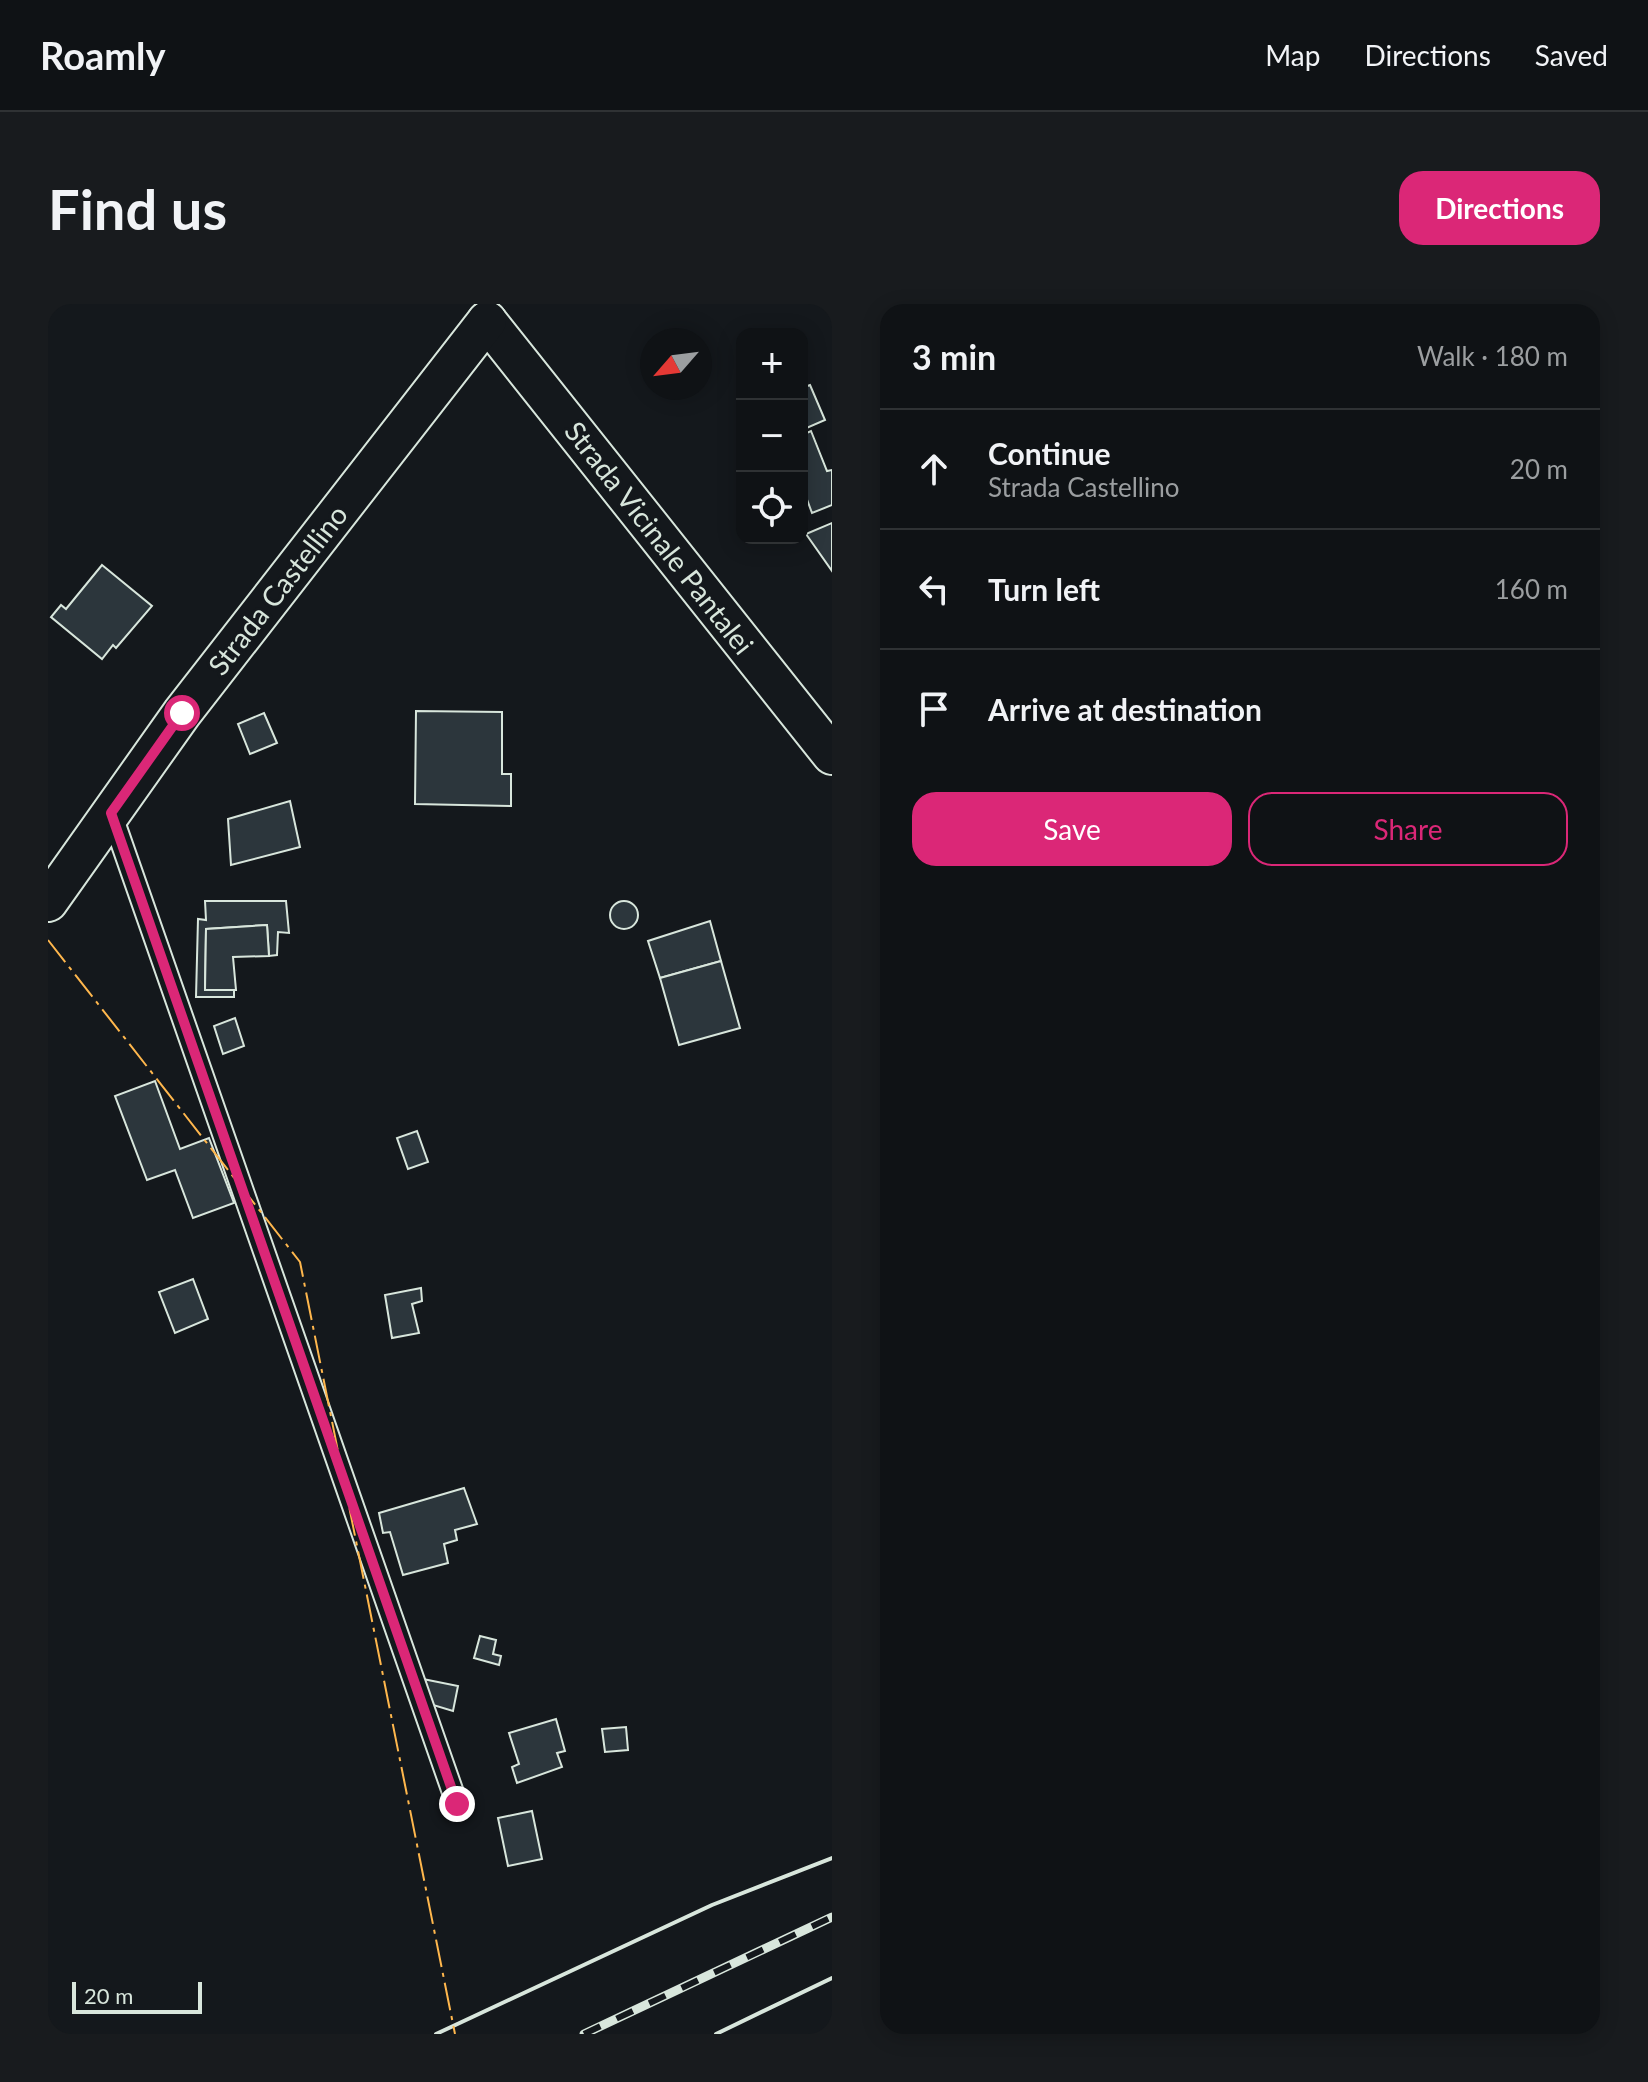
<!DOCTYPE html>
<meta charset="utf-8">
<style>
:root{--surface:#0f1215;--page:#181b1e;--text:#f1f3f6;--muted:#9b9ea0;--line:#2f3234;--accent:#db2777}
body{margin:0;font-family:Lato,sans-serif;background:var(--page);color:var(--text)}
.controls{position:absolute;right:24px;top:24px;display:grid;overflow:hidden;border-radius:16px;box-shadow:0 4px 20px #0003}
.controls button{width:72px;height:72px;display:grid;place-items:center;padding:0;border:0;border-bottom:2px solid var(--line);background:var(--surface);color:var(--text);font:40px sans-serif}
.compass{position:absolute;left:592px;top:24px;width:72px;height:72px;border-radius:50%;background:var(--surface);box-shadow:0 4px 20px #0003;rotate:242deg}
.scale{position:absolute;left:24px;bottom:20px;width:130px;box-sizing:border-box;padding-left:8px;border:4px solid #d8e6dc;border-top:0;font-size:22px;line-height:28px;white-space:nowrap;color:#d8e6dc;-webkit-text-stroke:6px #14181c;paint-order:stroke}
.stop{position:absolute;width:24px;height:24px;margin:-18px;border:6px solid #db2777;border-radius:50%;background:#fff}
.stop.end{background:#db2777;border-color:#fff;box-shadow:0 2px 8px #0008}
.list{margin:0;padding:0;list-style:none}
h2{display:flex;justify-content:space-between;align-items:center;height:104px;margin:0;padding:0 32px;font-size:34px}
h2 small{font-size:26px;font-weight:400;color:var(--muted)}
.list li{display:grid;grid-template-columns:52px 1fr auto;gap:24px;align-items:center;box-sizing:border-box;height:120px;padding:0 32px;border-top:2px solid var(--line)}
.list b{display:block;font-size:30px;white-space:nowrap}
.list p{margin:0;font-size:26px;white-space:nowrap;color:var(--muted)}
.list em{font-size:26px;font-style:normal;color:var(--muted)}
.actions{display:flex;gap:16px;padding:24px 32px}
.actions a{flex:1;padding:18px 0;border:2px solid var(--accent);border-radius:24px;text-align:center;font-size:28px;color:var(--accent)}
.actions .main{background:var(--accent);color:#fff}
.icon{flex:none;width:44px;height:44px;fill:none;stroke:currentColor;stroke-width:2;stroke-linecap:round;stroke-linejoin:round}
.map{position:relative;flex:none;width:784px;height:1730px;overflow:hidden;border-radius:24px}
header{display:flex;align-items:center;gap:48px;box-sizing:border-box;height:112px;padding:0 40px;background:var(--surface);border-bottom:2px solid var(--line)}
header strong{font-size:38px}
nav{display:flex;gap:44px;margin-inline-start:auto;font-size:28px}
.intro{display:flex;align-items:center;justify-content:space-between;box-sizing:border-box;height:192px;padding:0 48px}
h1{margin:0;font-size:56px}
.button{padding:20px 36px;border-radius:24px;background:var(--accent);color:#fff;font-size:28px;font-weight:700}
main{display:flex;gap:48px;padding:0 48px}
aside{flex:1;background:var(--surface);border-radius:24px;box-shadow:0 4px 20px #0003}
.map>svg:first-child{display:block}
.building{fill:#2c363c;stroke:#d8e6dc;stroke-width:2}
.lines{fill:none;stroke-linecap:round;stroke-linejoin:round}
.service-casing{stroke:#d8e6dc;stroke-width:24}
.minor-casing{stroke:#d8e6dc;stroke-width:42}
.service{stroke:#14181c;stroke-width:20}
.minor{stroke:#14181c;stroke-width:38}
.rail-casing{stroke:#d8e6dc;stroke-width:9}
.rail{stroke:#14181c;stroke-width:6;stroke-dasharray:18;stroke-linecap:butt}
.wall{stroke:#d8e6dc;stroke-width:4}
.power{stroke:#ffb74d;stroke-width:2;stroke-dasharray:28 6 4 6;stroke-linecap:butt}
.route{stroke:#db2777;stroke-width:10}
.labels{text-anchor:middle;stroke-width:6;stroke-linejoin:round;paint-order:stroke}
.street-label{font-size:28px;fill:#d8e6dc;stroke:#14181c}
</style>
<header>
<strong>Roamly</strong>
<nav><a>Map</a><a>Directions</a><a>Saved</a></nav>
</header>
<div class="intro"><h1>Find us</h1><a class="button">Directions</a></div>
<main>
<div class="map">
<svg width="784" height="1730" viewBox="0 0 784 1730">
<rect width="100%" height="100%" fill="#14181c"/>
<g class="building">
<path d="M762,81L777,116L754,126V84Z"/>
<path d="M763,127L779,167L784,166V201L764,209L754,182V131Z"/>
<path d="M784,219V267L758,230Z"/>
<path d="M54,261L104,302L68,344L65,341L54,355L3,313L13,301L18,305Z"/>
<path d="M368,407L454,408V470H463V502L367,500Z"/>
<path d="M216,409L229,439L202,450L190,420Z"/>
<path d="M242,497L252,543L183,561L180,515Z"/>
<circle cx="576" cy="611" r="14"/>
<path d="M157,597H238L241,629L230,628L229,651L221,652L219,621L158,625L157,686H186V693H148L150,615L158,616Z"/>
<path d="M662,617L673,657L612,674L600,637Z"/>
<path d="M219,621L221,652L185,653L188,686H157L158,625Z"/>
<path d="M673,657L692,724L631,741L612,674Z"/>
<path d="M187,714L196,742L175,750L166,722Z"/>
<path d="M107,777L132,845L161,834L186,899L145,914L127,866L99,876L67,792Z"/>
<path d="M369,827L380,858L360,865L349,834Z"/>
<path d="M145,975L160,1015L127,1029L111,988Z"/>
<path d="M373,984L374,997L364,1000L371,1029L344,1034L337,991Z"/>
<path d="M416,1184L429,1220L407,1226L409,1236L396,1240L400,1259L355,1271L342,1228L335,1229L331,1209Z"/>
<path d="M432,1332L448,1336L445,1350L453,1352L451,1361L426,1354Z"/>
<path d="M375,1375L410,1382L405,1407L385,1401Z"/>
<path d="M508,1415L517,1447L509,1449L514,1463L469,1479L464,1463L471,1460L461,1429Z"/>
<path d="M578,1423L580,1446L557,1448L554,1425Z"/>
<path d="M484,1507L494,1555L460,1562L450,1514Z"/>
</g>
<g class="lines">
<g class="service-casing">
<path id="service" d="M63,509L409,1500"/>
</g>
<g class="minor-casing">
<g id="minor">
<path d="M439,17L784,451"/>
<path d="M0,598L134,409L439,17"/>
</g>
</g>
<use href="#service" class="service"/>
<use href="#minor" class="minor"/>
<g class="rail-casing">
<path id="rail" d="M536,1730L784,1613"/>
</g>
<use href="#rail" class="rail"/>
<g class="wall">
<path d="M388,1730L664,1601L784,1554"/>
<path d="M668,1730L784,1674"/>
</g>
<path class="power" d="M0,636L252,958L407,1730"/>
</g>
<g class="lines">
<path class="route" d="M134,409L63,509L409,1500"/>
</g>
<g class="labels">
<g class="street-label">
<text transform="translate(611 234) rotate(52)" y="10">Strada Vicinale Pantalei</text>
<text transform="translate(230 286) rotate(-52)" y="10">Strada Castellino</text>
</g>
</g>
</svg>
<div class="controls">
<button>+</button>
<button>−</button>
<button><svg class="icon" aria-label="locate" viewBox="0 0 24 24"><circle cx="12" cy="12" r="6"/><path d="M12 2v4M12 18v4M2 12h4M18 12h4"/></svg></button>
</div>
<svg class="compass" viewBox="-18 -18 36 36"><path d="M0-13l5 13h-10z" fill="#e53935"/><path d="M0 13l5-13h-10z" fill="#9b9ea0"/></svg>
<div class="scale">20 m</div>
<div class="stop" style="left:134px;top:409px"></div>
<div class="stop end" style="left:409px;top:1500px"></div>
</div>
<aside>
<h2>3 min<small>Walk · 180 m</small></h2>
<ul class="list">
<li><svg class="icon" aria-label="ahead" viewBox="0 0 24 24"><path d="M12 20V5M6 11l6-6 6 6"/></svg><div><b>Continue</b><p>Strada Castellino</p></div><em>20 m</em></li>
<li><svg class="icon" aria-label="left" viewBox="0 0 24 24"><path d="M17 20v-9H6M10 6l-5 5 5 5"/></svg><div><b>Turn left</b></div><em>160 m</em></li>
<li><svg class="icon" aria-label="arrive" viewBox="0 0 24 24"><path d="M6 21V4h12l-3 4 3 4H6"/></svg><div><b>Arrive at destination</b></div></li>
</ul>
<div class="actions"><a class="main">Save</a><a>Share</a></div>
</aside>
</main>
